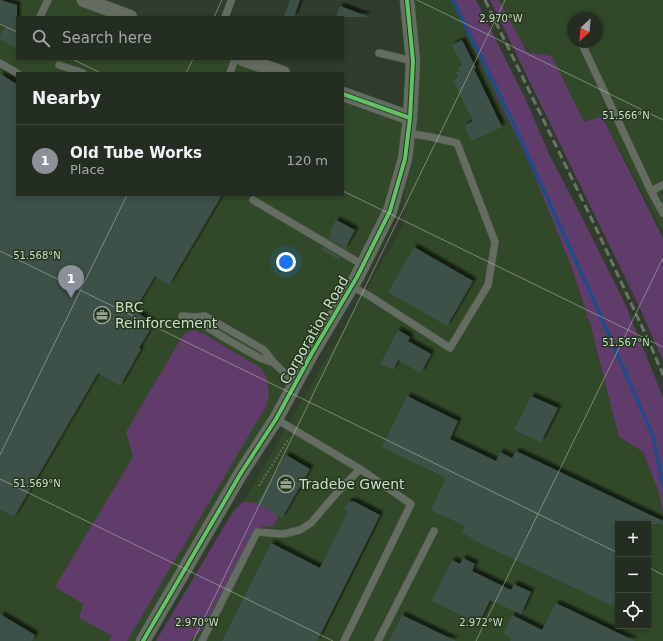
<!DOCTYPE html>
<meta charset="utf-8">
<style>
:root{--surface:#242d21;--page:#30392e;--text:#f1f3f6;--muted:#a3a8a5;--line:#41493f;--accent:#8c9099}
body{margin:0;font-family:"DejaVu Sans",sans-serif;background:var(--page);color:var(--text)}
.controls{position:absolute;right:12px;bottom:12px;display:grid;overflow:hidden;border-radius:0px;box-shadow:0 2px 6px #0003}
.controls button{width:36px;height:36px;display:grid;place-items:center;padding:0;border:0;border-bottom:1px solid var(--line);background:var(--surface);color:var(--text);font:20px sans-serif}
.compass{position:absolute;left:567px;top:12px;width:36px;height:36px;border-radius:50%;background:var(--surface);box-shadow:0 2px 6px #0003;rotate:206deg}
.you{position:absolute;left:286px;top:262px;width:14px;height:14px;margin:-10px;border:3px solid #fff;border-radius:50%;background:#1a73e8;box-shadow:0 0 0 6px #1a73e833}
.badge{display:grid;place-items:center;width:26px;height:26px;border-radius:50%;background:var(--accent);color:#fff;font-size:13px;font-weight:700}
.pin{position:absolute;translate:-50% -33px;filter:drop-shadow(0 1px 2px #0008)}
.pin::after{content:'';position:absolute;top:21px;width:14px;height:12px;background:inherit;clip-path:polygon(0 0,100% 0,50% 100%)}
.list{margin:0;padding:0;list-style:none}
h2{display:flex;justify-content:space-between;align-items:center;height:52px;margin:0;padding:0 16px;font-size:17px}
h2 small{font-size:13px;font-weight:400;color:var(--muted)}
.list li{display:grid;grid-template-columns:26px 1fr auto;gap:12px;align-items:center;box-sizing:border-box;height:72px;padding:0 16px;border-top:1px solid var(--line)}
.list b{display:block;font-size:15px;white-space:nowrap}
.list p{margin:0;font-size:13px;white-space:nowrap;color:var(--muted)}
.list em{font-size:13px;font-style:normal;color:var(--muted)}
.icon{flex:none;width:22px;height:22px;fill:none;stroke:currentColor;stroke-width:2;stroke-linecap:round;stroke-linejoin:round}
.map{position:relative;flex:none;width:663px;height:641px;overflow:hidden}
.search{position:absolute;background:var(--surface);box-shadow:0 2px 6px #0003;left:16px;top:16px;width:328px;height:44px;display:flex;align-items:center;gap:10px;box-sizing:border-box;padding:0 14px;border-radius:0px;color:var(--muted);font-size:15px}
.panel{position:absolute;background:var(--surface);box-shadow:0 2px 6px #0003;left:16px;top:72px;width:328px;height:124px;border-radius:0px}
.map>svg:first-child{display:block}
.built{fill:#324929;fill-rule:evenodd}
.green{fill:#5f3c69}
.lines{fill:none;stroke-linecap:round;stroke-linejoin:round}
.stream{stroke:#1e4c8b;stroke-width:3.5}
.building{fill:#3c514a;filter:url(#shadow)}
.service-casing{stroke:#4f5a4c;stroke-width:8}
.minor-casing{stroke:#4f5a4c;stroke-width:15}
.path{stroke:#646c61;stroke-width:2;stroke-dasharray:2 2;stroke-linecap:butt}
.service{stroke:#656d62;stroke-width:7}
.minor{stroke:#656d62;stroke-width:14}
.rail{stroke:#6b7368;stroke-width:3;stroke-dasharray:8 4;stroke-linecap:butt}
.cycleway-casing{stroke:#23381c;stroke-width:6}
.cycleway{stroke:#61c268;stroke-width:4}
.ticks{fill:none;stroke:#cedbca;stroke-width:1;stroke-opacity:0.45}
.labels{text-anchor:middle;stroke-width:3;stroke-linejoin:round;paint-order:stroke}
.poi-label{font-size:14px;fill:#cedbca;stroke:#23381c;text-anchor:start}
.street-label{font-size:14px;fill:#cedbca;stroke:#23381c}
.ticks-label{font-size:10px;text-anchor:middle;fill:#cedbca;stroke:#23381c;stroke-width:3;stroke-linejoin:round;paint-order:stroke}
</style>
<div class="map">
<svg width="663" height="641" viewBox="0 0 663 641">
<defs>
<filter id="shadow"><feDropShadow dx="3.5" dy="-3.5" stdDeviation="1" flood-color="#0009"/></filter>
</defs>
<rect width="100%" height="100%" fill="#303c2c"/>
<g class="built">
<path d="M0,0H84L130,17H17V59H243L283,73H17V195H343V94L409,117L415,0H451L530,165L571,266L591,327L613,411L619,437L643,452L658,490L663,512V641H163L403,226L407,144L390,211L143,641H0ZM618,524H648V626H618Z"/>
<path d="M499,0H663V234L649,204L602,116L584,122L552,56L527,52ZM573,18H597V42H573Z"/>
</g>
<g class="green">
<path d="M451,0H476L525,98L550,156L585,223L626,306L663,397V512L658,490L643,452L619,437L591,327L571,266L530,165Z"/>
<path d="M490,0H499L527,52L552,56L584,122L602,116L663,238V361L638,304Z"/>
<path d="M193,330L204,334L261,368L267,378L269,395L267,405L127,641H109L112,636L79,618L83,604L55,587L133,457L126,432L183,335Z"/>
<path d="M243,502C259,501 266,508 279,516L272,527L263,526L221,595L202,630L191,639L190,641H156L234,510Z"/>
</g>
<g class="lines">
<path class="stream" d="M453,0L509,114L591,294L653,436L663,486"/>
</g>
<g class="building">
<path d="M0,0L17,5V48L0,39V36L6,25L0,23Z"/>
<path d="M290,0H300L294,17H284Z"/>
<path d="M340,6L367,16V17H336Z"/>
<path d="M462,40L476,68L474,69L502,127L471,141L464,126L473,121L453,80L458,77L456,73L460,71L458,68L462,65L452,45Z"/>
<path d="M0,74L17,84V195H222L169,285L155,276L134,311L154,323L139,348L141,349L120,386L98,373L14,517L0,509Z"/>
<path d="M336,220L355,230L345,249L328,238L331,233L330,232Z"/>
<path d="M323,247L340,257L339,260L321,249Z"/>
<path d="M414,247L473,281L447,326L388,292Z"/>
<path d="M398,330L410,337L408,341L431,354L421,373L398,360L393,370L380,364Z"/>
<path d="M407,396L458,421L450,439L496,461L500,452L512,458L516,451L663,521V524H618V596L613,606L473,540L474,539L462,533L465,526L431,510L446,478L382,447Z"/>
<path d="M531,396L558,408L541,442L514,430Z"/>
<path d="M286,455L310,469L282,518L257,503Z"/>
<path d="M349,501L352,502L353,501L380,515L317,641H222L271,543L320,568L348,511L344,509Z"/>
<path d="M463,558L475,564L472,571L511,590L514,584L531,592L521,614L490,600L479,624L432,601L452,560L460,564Z"/>
<path d="M556,603L635,641H510L511,638L503,634L512,615L542,630Z"/>
<path d="M0,614L35,635L32,641H0Z"/>
<path d="M402,615L456,641H389Z"/>
</g>
<g class="lines">
<g class="service-casing">
<g id="service">
<path d="M40,17L48,0"/>
<path d="M225,17L231,1"/>
<path d="M581,42L651,191L663,213"/>
<path d="M379,53L413,61"/>
<path d="M0,63L17,73"/>
<path d="M59,65L83,73"/>
<path d="M230,73L235,59"/>
<path d="M651,191L663,185"/>
<path d="M253,200L363,265"/>
<path d="M351,286L368,295L450,348L488,285L495,242L457,143L431,137L408,133"/>
<path d="M182,316L196,317"/>
<path d="M274,363L260,358L228,340L202,324L196,317L205,316L264,350L274,363L296,384"/>
<path d="M276,419L360,469L411,504L344,641"/>
<path d="M202,641L257,532L283,534L300,530L311,523L334,496L360,469"/>
<path d="M378,641L434,531"/>
</g>
</g>
<g class="minor-casing">
<g id="minor">
<path d="M84,0L130,17"/>
<path d="M243,59L283,73"/>
<path d="M343,94L410,118"/>
<path d="M143,641L241,473L276,419L312,353L357,277L390,211L405,159L410,118L413,61L407,0"/>
</g>
</g>
<path class="path" d="M259,486L289,438"/>
<use href="#service" class="service"/>
<use href="#minor" class="minor"/>
<path class="rail" d="M485,0L595,226L650,344L663,375"/>
<g class="cycleway-casing">
<g id="cycleway">
<path d="M343,94L410,118"/>
<path d="M143,641L241,473L276,419L312,353L357,277L390,211L405,159L410,118L413,61L407,0"/>
</g>
</g>
<use href="#cycleway" class="cycleway"/>
</g>
<path class="ticks" d="M417,0L663,120M214,17L222,0M0,24L17,32M72,59L101,73M186,73L193,59M343,191L663,347M0,251L618,553M0,455L127,195M0,479L333,641M648,567L663,575M193,641L505,0M476,641L663,258"/>
<defs>
<g id="office-ring" transform="scale(0.9)"><circle r="9.5" fill="#23381c" stroke="#97a393" stroke-width="1.5"/><path d="M-6-3h4V-5.5h4V-3h4V5H-6ZM-1-4.5V-3h2v-1.5ZM-6 0V1H6V0Z" fill="#97a393"/></g>
</defs>
<g fill-rule="evenodd">
<use href="#office-ring" x="102" y="315"/>
<use href="#office-ring" x="286" y="484"/>
</g>
<g class="labels">
<g class="poi-label">
<text x="115" y="312">BRC<tspan x="115" dy="16">Reinforcement</tspan></text>
<text x="299" y="489">Tradebe Gwent</text>
</g>
<g class="street-label">
<text transform="translate(314 330) rotate(-60)" y="5">Corporation Road</text>
</g>
</g>
<g class="ticks-label">
<text x="501" y="22">2.970°W</text>
<text x="626" y="119">51.566°N</text>
<text x="37" y="259">51.568°N</text>
<text x="626" y="346">51.567°N</text>
<text x="37" y="487">51.569°N</text>
<text x="197" y="626">2.970°W</text>
<text x="481" y="626">2.972°W</text>
</g>
</svg>
<div class="controls">
<button>+</button>
<button>−</button>
<button><svg class="icon" aria-label="locate" viewBox="0 0 24 24"><circle cx="12" cy="12" r="6"/><path d="M12 2v4M12 18v4M2 12h4M18 12h4"/></svg></button>
</div>
<svg class="compass" viewBox="-18 -18 36 36"><path d="M0-13l5 13h-10z" fill="#e53935"/><path d="M0 13l5-13h-10z" fill="#a3a8a5"/></svg>
<div class="you"></div>
<div class="pin badge" style="left:71px;top:298px">1</div>
<div class="search"><svg class="icon" aria-label="search" viewBox="0 0 24 24"><circle cx="10" cy="10" r="6"/><path d="M15 15l6 6"/></svg>Search here</div>
<section class="panel">
<h2>Nearby<small></small></h2>
<ul class="list">
<li><span class="badge">1</span><div><b>Old Tube Works</b><p>Place</p></div><em>120 m</em></li>
</ul>
</section>
</div>
